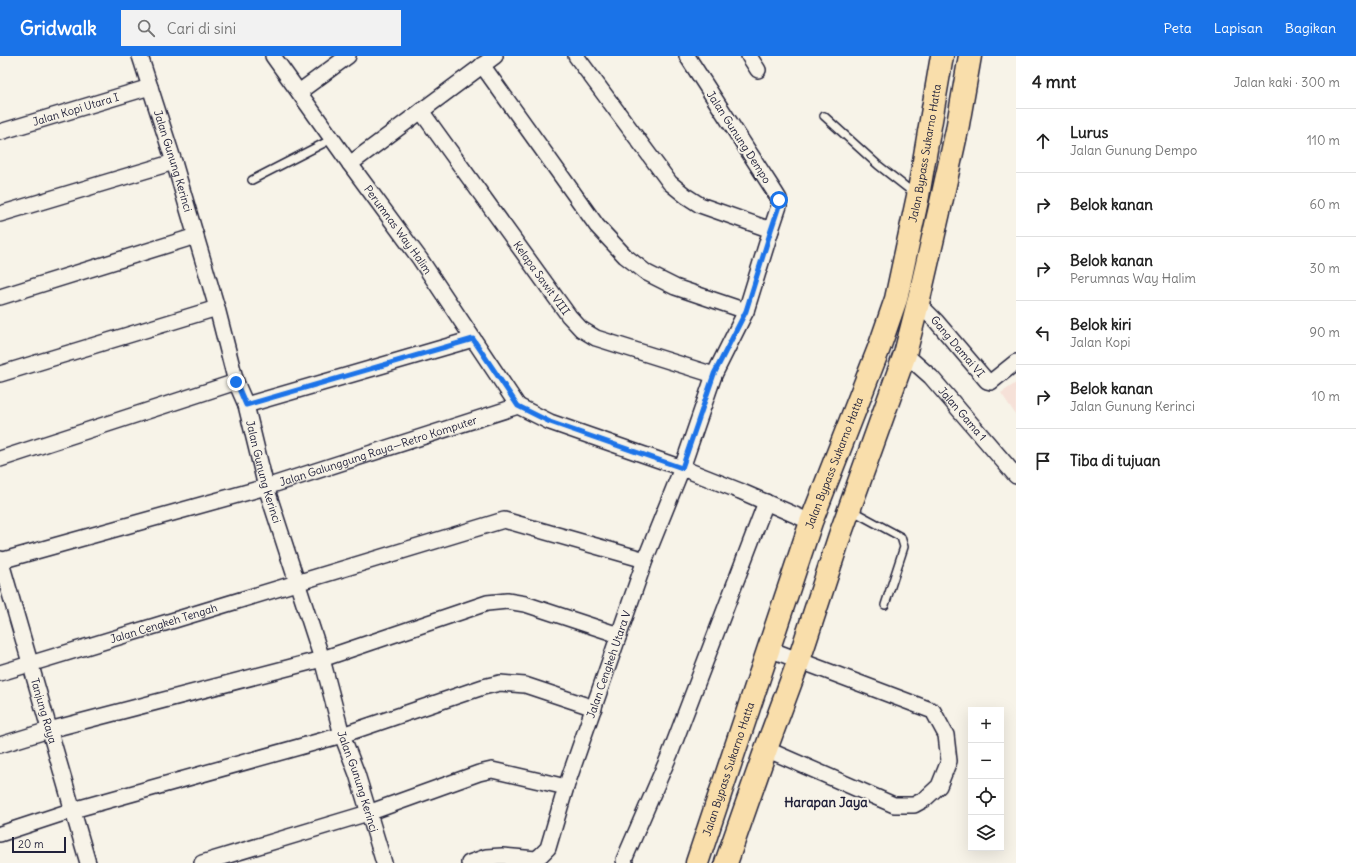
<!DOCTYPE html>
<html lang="id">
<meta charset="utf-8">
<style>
:root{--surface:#fff;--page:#f2f2f2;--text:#222;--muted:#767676;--line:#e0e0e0;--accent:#1a73e8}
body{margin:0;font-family:Delius,sans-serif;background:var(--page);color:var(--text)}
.controls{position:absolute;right:12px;bottom:12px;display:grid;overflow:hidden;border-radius:0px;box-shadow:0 4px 16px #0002}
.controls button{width:36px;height:36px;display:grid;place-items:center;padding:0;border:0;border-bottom:1px solid var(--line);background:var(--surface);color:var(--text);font:20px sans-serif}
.scale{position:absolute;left:12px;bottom:10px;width:54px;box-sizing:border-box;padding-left:4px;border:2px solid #22223b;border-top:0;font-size:11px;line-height:14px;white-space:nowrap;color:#22223b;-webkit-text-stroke:3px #f7f3e8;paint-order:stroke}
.stop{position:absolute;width:12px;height:12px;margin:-9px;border:3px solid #1a73e8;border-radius:50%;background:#fff}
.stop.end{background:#1a73e8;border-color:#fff;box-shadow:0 1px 4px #0008}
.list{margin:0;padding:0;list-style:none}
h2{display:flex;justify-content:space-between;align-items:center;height:52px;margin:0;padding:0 16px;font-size:17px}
h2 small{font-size:13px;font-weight:400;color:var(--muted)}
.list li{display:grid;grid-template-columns:26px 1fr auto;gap:12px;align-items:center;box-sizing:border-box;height:64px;padding:0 16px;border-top:1px solid var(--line)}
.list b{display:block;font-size:15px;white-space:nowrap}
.list p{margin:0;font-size:13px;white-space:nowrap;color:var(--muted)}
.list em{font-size:13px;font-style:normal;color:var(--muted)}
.icon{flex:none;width:22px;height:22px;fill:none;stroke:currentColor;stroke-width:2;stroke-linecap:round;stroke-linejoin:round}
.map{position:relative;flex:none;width:1016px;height:807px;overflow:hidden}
header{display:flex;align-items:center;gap:24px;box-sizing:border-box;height:56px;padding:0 20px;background:var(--accent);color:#fff}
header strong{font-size:19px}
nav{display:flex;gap:22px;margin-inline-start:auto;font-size:14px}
.search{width:280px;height:36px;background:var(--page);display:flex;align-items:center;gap:10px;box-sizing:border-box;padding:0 14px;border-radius:0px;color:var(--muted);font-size:15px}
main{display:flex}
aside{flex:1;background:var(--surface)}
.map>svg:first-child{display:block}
.built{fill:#f6e1d8}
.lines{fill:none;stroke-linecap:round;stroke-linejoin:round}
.lane-casing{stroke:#22223b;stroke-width:10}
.street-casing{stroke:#22223b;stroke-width:18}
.highway-casing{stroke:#22223b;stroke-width:25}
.lane{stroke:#f7f3e8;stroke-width:7}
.street{stroke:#f7f3e8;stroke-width:15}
.highway{stroke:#f9deab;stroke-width:22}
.route{stroke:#1a73e8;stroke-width:5}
.labels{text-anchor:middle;stroke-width:4;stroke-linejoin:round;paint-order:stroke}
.street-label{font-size:11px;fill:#22223b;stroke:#f7f3e8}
.quarter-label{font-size:13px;font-weight:bold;fill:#22223b;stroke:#f7f3e8}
</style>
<header>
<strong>Gridwalk</strong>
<div class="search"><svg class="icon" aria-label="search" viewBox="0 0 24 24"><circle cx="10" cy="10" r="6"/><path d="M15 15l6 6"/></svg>Cari di sini</div>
<nav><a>Peta</a><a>Lapisan</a><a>Bagikan</a></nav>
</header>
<main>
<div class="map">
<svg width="1016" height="807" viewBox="0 0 1016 807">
<rect width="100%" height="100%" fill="#f7f3e8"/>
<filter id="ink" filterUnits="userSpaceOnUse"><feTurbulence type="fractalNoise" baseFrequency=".025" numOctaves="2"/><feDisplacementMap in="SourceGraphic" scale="8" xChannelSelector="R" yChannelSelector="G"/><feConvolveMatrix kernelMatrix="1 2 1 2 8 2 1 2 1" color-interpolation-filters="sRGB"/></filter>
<g filter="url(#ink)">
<path class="built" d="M1016,327V359L1001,337Z"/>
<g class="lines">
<g class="lane-casing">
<g id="lane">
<path d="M824,60L878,109L915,138"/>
<path d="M252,124L332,83"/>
<path d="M851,454L901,481L904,491L885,549"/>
</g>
</g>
<g class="street-casing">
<g id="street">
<path id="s1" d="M140,0L174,106L217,252L236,326L246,349L266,431L322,603L342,679L357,718L384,807"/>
<path id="s2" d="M273,0L350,108L420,203L518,350"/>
<path d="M576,0L670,127L686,140L700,149L771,174"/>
<path d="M749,0L758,14"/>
<path d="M482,9L597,170L625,200L647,217L675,231L746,255"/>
<path d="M299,36L348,0"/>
<path id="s3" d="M421,55L569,260L581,273L596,282L714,319"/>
<path id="s4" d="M0,76L150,31"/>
<path d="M350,108L495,0"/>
<path d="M0,158L174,106"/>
<path d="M0,241L196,180"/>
<path id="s5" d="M918,247L936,265L987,325L991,326L1016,306"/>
<path id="s6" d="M905,298L931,321L1016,420"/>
<path d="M0,318L217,252"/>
<path d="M246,349L473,283"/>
<path d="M0,403L236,326"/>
<path id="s7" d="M0,503L88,807"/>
<path id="s8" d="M0,505L266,431L518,350L550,366L682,412L740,435L811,466"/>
<path id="s9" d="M0,617L504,464L645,504"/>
<path d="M0,689L49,674L322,603L487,547L507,545L525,548L619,579"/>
<path d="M766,693L894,749H914L925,743L939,730L949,705L946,679L933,655L769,593"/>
<path d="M0,778L73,754L342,679L483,631L500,627L525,629L594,652"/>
<path d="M202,807L368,757L479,717L492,714L566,731"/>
<path id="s10" d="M469,807L486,801L502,800L536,803L541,799L548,792L566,731L645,504L682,412L714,319L746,255L771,174L779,150V143L776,138L687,0"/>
<path d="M625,807L624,804L670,698L766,446"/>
</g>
</g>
<g class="highway-casing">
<g id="highway">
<path id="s11" d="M697,807L811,466L879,292L896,243L918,140L942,0"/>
<path d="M726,807L766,693L799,604L840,479L905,298L918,247L939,156L957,74L970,0"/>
</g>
</g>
<use href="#lane" class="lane"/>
<use href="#street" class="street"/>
<use href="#highway" class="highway"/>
</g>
</g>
<g class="lines" filter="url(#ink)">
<path class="route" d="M236,326L246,349L473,283L518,350L550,366L682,412L714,318L746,255L771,174L779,150V144"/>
</g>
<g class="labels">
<g class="street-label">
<text dy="4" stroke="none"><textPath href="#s4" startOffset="79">Jalan Kopi Utara I</textPath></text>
<text transform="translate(739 81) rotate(57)" y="4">Jalan Gunung Dempo</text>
<text dy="4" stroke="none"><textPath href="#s11" startOffset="747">Jalan Bypass Sukarno Hatta</textPath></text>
<text dy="4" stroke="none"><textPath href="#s1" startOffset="110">Jalan Gunung Kerinci</textPath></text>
<text dy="4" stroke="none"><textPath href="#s2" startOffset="214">Perumnas Way Halim</textPath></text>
<text dy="4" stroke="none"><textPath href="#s3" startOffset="206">Kelapa Sawit VIII</textPath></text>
<text dy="4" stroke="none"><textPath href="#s5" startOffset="59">Gang Damai VI</textPath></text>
<text dy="4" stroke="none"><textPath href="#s6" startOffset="83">Jalan Gama 1</textPath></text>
<text dy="4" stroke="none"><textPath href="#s8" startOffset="394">Jalan Galunggung Raya—Retro Komputer</textPath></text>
<text dy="4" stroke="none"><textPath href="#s11" startOffset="423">Jalan Bypass Sukarno Hatta</textPath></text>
<text dy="4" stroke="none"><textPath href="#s1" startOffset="434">Jalan Gunung Kerinci</textPath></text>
<text dy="4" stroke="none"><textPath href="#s9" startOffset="171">Jalan Cengkeh Tengah</textPath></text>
<text dy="4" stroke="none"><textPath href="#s10" startOffset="278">Jalan Cengkeh Utara V</textPath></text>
<text dy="4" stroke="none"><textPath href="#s7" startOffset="158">Tanjung Raya</textPath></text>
<text dy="4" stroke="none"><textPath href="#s11" startOffset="99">Jalan Bypass Sukarno Hatta</textPath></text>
<text dy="4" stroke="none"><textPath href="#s1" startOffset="758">Jalan Gunung Kerinci</textPath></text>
</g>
<g class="quarter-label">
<text x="826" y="751">Harapan Jaya</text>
</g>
</g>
</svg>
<div class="controls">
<button>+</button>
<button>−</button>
<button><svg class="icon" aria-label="locate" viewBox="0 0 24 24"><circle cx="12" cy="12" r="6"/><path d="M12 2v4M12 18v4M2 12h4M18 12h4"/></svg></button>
<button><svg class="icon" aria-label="layers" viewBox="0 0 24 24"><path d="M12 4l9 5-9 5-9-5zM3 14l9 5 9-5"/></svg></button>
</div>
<div class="scale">20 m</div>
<div class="stop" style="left:779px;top:144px"></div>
<div class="stop end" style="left:236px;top:326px"></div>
</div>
<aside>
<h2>4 mnt<small>Jalan kaki · 300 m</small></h2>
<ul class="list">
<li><svg class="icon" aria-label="ahead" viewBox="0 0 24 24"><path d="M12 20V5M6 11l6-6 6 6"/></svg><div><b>Lurus</b><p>Jalan Gunung Dempo</p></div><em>110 m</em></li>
<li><svg class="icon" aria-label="right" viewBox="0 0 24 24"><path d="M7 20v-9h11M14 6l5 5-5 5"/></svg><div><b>Belok kanan</b></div><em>60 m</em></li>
<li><svg class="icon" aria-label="right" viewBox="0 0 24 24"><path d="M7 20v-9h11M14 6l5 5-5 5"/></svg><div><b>Belok kanan</b><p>Perumnas Way Halim</p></div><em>30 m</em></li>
<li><svg class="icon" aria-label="left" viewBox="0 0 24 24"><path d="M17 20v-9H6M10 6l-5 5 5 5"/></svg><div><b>Belok kiri</b><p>Jalan Kopi</p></div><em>90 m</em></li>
<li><svg class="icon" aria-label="right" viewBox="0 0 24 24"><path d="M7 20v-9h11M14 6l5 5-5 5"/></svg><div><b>Belok kanan</b><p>Jalan Gunung Kerinci</p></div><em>10 m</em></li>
<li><svg class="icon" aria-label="arrive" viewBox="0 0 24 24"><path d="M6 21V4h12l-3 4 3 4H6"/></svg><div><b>Tiba di tujuan</b></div></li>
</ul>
</aside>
</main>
